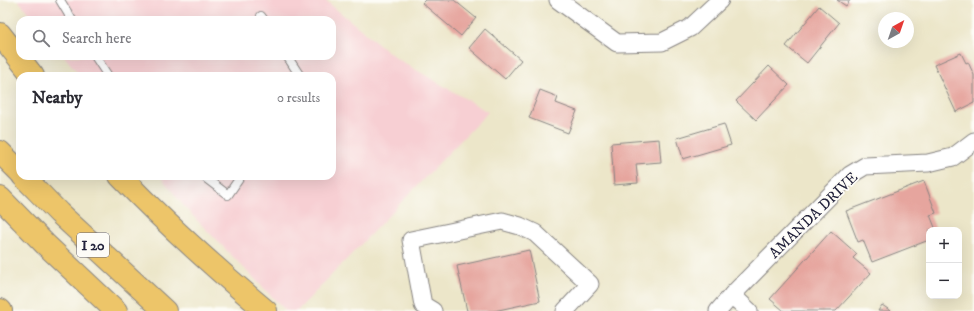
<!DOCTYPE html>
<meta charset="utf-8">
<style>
:root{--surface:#fff;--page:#f7f7f7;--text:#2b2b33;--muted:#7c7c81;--line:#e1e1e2}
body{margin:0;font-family:"IM FELL DW Pica",serif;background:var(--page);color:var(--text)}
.controls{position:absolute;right:12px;bottom:12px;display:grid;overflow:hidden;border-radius:8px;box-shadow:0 4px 16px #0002}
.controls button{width:36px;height:36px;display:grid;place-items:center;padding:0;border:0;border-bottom:1px solid var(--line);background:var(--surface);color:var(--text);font:20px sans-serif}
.compass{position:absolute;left:878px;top:12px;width:36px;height:36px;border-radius:50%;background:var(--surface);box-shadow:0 4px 16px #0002;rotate:40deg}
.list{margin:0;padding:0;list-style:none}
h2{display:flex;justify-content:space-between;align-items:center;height:52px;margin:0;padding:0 16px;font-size:17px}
h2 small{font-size:13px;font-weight:400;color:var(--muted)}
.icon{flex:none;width:22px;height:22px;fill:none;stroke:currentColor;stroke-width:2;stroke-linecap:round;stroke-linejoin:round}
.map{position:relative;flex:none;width:974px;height:311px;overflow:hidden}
.search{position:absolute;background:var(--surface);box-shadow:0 4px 16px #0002;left:16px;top:16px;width:320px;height:44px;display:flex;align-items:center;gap:10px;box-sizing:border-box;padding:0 14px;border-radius:12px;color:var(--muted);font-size:15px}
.panel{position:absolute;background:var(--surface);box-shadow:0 4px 16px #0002;left:16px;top:72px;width:320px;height:108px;border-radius:12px}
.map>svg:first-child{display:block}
.built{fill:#f7cfd3}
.building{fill:#e6a59e}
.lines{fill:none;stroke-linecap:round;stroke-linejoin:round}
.lane-casing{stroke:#878482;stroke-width:10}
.street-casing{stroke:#878482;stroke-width:19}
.highway-casing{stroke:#878482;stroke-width:24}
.lane{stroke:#fff;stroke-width:8}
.street{stroke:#fff;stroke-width:17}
.highway{stroke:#edc569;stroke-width:22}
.labels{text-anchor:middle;stroke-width:3.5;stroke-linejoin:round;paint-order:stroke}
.shield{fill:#fdfcf7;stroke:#646373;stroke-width:1}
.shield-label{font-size:14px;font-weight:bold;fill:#22223b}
.street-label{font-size:15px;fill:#22223b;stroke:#fdfcf7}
</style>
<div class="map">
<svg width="974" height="311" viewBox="0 0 974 311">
<rect width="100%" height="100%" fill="#fdfcf7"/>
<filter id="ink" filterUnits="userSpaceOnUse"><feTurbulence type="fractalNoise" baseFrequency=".025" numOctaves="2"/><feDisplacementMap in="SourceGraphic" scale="8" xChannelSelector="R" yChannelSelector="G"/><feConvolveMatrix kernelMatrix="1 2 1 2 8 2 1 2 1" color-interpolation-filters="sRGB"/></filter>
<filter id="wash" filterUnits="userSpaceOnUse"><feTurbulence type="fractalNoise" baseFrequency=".012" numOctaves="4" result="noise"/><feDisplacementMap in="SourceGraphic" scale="16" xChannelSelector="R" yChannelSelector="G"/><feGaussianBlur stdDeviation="0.9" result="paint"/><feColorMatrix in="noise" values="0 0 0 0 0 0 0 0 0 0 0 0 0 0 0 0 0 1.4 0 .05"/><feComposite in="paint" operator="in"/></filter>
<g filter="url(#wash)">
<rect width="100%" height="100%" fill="#ece6c9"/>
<path class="built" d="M18,0H325L396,58L488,112L297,311H286L187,210L160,176H332V76H80L64,56H332V20H35Z"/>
<g id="blocks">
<g class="building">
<path d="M425,0H454L476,18L461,36L422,3Z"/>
<path d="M837,0H850L846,6Z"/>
<path d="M819,6L839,23L807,63L786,46Z"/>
<path d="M485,29L521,60L505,79L469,48Z"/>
<path d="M961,53L966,63L968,62L974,75V103L956,112L934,65Z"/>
<path d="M769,66L789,85L756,120L736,101Z"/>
<path d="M540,90L558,97L556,103L577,111L568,133L529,118Z"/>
<path d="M724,124L731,145L683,159L677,138Z"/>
<path d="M659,139L661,162L636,164L638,183L614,185L611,143Z"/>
<path d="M924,181L936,213L930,215L936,230H929V240L872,262L863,240L858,242L846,211Z"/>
<path d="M831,231L857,254L853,258L871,273L836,311H784L770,299Z"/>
<path d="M529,250L540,301L494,311H467L457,266Z"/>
<path d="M882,305L891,311H878Z"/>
</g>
</g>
</g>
<g filter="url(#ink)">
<use href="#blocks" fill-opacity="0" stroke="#878482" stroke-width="1"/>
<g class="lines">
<g class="lane-casing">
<g id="lane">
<path d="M60,0L72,20"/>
<path d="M261,16L264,20"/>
<path d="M95,56L108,76"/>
<path d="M287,56L300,76"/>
<path d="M203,176L228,195L241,176"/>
</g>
</g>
<g class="street-casing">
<g id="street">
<path d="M558,0L617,43L662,42L690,28L720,0"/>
<path d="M433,311L423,305L411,240L502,221L520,226L535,233L590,284L565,311"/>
<path d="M718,311L732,295"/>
<path d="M749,311L732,295L850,175L865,166L928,163L953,157L974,141"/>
</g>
</g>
<g class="highway-casing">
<g id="highway">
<path d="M0,34L33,76"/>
<path d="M0,152L20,172"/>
<path d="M23,176L59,213L165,311"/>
<path d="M120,176C166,224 215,268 266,311"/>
<path d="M0,198L45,244L116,311"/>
<path d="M0,310L1,311"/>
</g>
</g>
<use href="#lane" class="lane"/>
<use href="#street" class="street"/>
<use href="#highway" class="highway"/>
</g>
</g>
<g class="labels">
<rect class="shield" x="77" y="233" width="32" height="24" rx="3"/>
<g class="shield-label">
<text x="93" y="250">I 20</text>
</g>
<g class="street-label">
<text transform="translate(813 215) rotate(-44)" y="5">AMANDA DRIVE</text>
</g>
</g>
</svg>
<div class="controls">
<button>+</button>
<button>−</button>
</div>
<svg class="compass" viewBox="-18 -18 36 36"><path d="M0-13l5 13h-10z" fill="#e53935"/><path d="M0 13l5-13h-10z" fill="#7c7c81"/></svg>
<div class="search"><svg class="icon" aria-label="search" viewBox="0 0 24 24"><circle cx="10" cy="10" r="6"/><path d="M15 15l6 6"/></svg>Search here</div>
<section class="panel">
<h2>Nearby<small>0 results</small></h2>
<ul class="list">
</ul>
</section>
</div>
